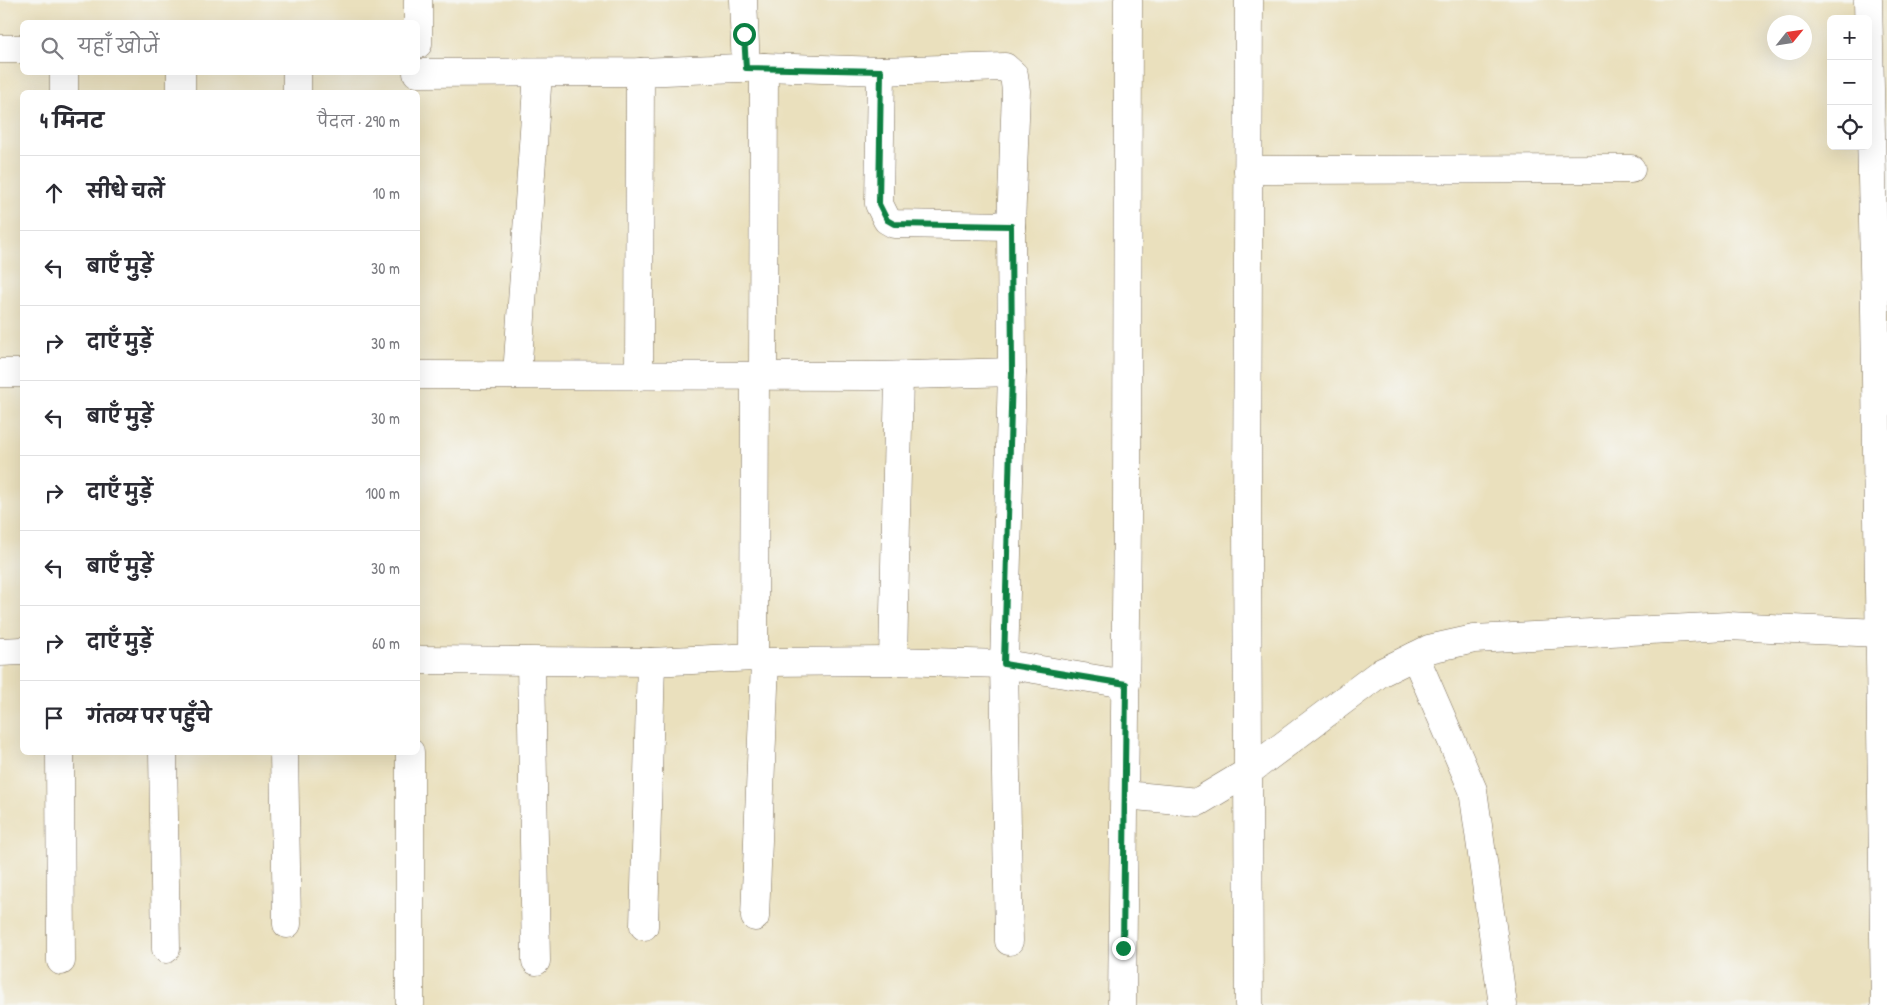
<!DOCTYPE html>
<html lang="hi">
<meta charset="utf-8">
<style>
:root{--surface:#fff;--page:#f2f2f3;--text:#2b2b33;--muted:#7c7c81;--line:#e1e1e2}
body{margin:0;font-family:"Patrick Hand","Playpen Sans Deva",sans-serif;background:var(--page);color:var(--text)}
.controls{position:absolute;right:15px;top:15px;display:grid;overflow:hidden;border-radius:8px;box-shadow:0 5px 20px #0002}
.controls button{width:45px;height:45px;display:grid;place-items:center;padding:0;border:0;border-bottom:1px solid var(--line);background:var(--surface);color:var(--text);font:25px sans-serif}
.compass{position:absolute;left:1767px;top:15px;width:45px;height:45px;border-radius:50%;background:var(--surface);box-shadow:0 5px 20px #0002;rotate:60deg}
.stop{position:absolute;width:15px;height:15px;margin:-11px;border:4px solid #0b8043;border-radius:50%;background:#fff}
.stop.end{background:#0b8043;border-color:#fff;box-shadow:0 1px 5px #0008}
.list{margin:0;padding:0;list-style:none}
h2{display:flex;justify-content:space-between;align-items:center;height:65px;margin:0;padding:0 20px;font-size:21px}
h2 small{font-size:16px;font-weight:400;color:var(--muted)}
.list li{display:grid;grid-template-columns:32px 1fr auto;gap:15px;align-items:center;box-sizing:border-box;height:75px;padding:0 20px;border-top:1px solid var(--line)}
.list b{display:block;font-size:19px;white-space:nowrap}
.list em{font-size:16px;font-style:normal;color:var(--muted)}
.icon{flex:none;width:28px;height:28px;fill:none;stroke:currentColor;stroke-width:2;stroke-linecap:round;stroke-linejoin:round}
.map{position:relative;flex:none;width:1887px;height:1005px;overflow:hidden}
.search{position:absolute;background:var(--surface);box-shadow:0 5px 20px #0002;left:20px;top:20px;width:400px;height:55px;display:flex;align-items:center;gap:12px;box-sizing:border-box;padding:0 18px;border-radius:8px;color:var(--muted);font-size:19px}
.panel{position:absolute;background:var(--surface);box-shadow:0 5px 20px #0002;left:20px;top:90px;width:400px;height:665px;border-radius:8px}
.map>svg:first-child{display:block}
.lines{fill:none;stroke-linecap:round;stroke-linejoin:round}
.minor-casing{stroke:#786a56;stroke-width:29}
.minor{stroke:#fff;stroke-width:28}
.route{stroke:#0b8043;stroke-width:6}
</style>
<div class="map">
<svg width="1887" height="1005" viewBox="0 0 1887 1005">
<rect width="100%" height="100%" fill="#f6f6f2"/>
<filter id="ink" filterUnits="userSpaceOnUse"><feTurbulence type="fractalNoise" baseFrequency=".02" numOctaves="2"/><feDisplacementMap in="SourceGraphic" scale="10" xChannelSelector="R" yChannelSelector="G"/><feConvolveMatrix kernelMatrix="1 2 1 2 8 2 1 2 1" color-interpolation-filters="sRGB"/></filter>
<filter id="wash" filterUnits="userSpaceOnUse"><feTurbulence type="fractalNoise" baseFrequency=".0096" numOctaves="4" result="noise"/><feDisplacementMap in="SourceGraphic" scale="20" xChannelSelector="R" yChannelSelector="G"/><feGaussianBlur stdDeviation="1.12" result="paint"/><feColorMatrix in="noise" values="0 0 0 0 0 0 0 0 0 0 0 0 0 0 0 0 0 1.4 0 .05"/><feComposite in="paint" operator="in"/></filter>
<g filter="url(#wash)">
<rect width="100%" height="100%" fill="#eae0bd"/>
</g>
<g filter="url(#ink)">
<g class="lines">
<g class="minor-casing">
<g id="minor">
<path d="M743,0L746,68"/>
<path d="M1868,0L1875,310L1885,1005"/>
<path d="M418,44V0"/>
<path d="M0,49H22"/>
<path d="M881,71L879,204L887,220L894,224L1011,226"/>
<path d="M64,72V92"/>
<path d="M417,73L640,72L764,67L881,71L1005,67L1014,75L1016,91L1011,226L1012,372L1004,664L1009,941"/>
<path d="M181,92V72"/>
<path d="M297,92V72"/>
<path d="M1248,170L1631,169"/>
<path d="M0,373H22"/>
<path d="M418,375L877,376L1012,372"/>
<path d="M517,375L538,73"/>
<path d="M763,375L764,67"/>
<path d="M639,376L640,72"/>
<path d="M0,652L22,651"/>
<path d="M1415,656L1473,790L1503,1005"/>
<path d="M754,657L755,375"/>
<path d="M418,660L651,662L754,657L765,662L893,661L1004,664L1126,684"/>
<path d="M893,661L899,376"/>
<path d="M531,662L536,961"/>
<path d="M60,752L61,961"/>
<path d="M163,752L166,949"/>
<path d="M284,752L287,924"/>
<path d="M1125,795L1198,802L1248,772L1380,673L1429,649L1474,639L1728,626L1879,633"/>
<path d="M755,917L765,662"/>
<path d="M644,926L651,662"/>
<path d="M410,1005V752"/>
<path d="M1122,1005L1127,519L1128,0"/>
<path d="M1249,1005L1247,518L1249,0"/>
</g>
</g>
<use href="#minor" class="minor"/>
</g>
</g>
<g class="lines" filter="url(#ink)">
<path class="route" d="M744,34L746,68L881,71L879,204L887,220L894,224L1011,226L1012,372L1004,664L1126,684L1123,948"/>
</g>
</svg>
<div class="controls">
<button>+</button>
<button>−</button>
<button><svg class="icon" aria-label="locate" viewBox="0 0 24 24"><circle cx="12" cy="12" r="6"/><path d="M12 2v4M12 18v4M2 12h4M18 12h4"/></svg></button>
</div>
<svg class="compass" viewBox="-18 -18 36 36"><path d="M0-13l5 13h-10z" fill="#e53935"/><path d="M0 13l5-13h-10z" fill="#7c7c81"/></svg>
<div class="stop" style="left:744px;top:34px"></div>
<div class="stop end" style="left:1123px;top:948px"></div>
<div class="search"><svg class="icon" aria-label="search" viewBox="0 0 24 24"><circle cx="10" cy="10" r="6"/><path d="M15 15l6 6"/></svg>यहाँ खोजें</div>
<section class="panel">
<h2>4 मिनट<small>पैदल · 290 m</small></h2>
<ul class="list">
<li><svg class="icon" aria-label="ahead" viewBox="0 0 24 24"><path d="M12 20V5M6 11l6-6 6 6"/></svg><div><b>सीधे चलें</b></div><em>10 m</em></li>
<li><svg class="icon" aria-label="left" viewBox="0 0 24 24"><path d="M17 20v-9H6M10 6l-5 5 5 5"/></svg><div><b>बाएँ मुड़ें</b></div><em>30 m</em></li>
<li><svg class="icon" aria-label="right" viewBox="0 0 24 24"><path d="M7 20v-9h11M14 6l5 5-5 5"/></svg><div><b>दाएँ मुड़ें</b></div><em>30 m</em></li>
<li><svg class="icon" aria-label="left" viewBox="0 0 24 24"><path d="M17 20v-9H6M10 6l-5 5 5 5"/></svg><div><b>बाएँ मुड़ें</b></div><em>30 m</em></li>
<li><svg class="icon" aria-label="right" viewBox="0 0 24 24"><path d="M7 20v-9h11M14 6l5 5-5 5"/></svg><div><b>दाएँ मुड़ें</b></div><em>100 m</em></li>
<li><svg class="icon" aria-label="left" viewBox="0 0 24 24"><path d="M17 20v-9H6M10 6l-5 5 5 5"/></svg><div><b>बाएँ मुड़ें</b></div><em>30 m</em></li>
<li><svg class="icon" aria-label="right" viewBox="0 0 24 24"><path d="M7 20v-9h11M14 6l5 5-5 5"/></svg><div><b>दाएँ मुड़ें</b></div><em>60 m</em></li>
<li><svg class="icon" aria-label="arrive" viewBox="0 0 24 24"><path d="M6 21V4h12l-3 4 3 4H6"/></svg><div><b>गंतव्य पर पहुँचे</b></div></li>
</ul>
</section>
</div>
